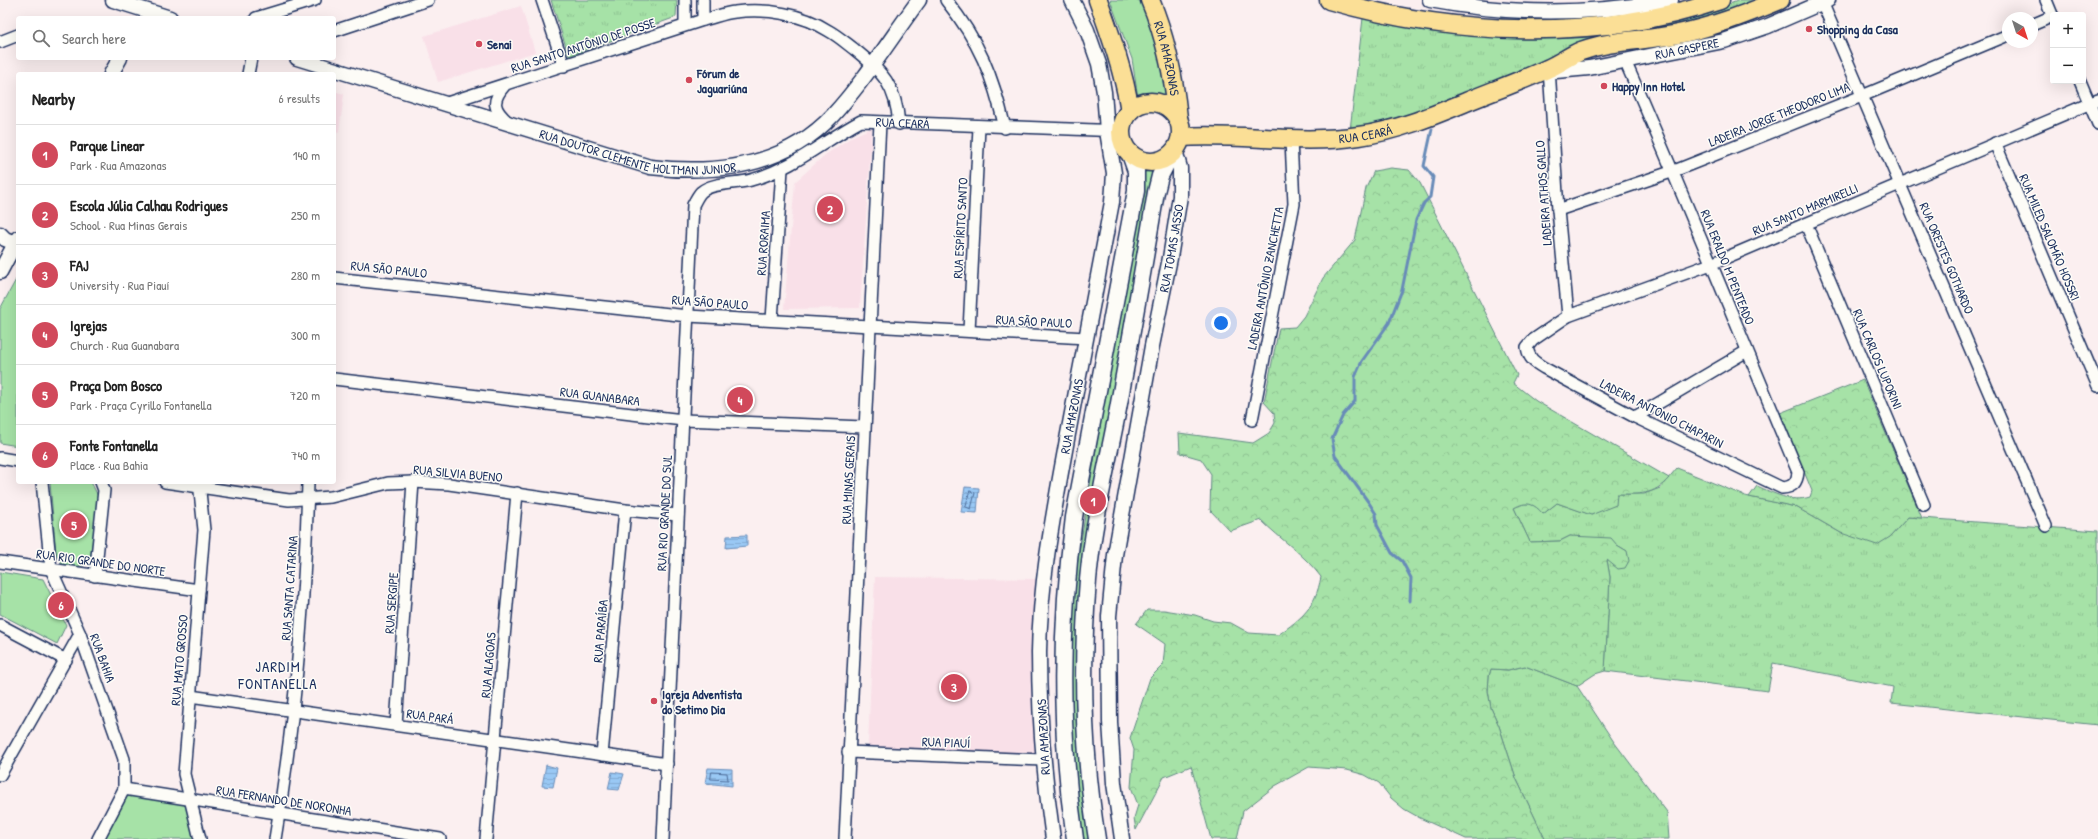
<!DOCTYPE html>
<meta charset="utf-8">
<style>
:root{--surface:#fff;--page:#f6f6f6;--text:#222;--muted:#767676;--line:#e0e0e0;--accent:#d1495b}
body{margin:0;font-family:"Patrick Hand",sans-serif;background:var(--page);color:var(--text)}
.controls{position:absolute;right:12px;top:12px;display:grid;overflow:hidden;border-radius:4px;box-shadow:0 4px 16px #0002}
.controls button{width:36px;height:36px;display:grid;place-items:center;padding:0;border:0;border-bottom:1px solid var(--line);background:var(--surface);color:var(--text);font:20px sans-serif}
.compass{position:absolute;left:2002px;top:12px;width:36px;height:36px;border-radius:50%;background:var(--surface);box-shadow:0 4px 16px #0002;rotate:141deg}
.you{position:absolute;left:1221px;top:323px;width:14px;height:14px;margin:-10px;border:3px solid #fff;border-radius:50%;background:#1a73e8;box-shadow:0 0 0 6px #1a73e833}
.badge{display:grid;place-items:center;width:26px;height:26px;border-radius:50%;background:var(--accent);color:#fff;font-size:13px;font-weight:700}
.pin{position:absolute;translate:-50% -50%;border:2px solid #fff;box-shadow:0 1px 4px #0006}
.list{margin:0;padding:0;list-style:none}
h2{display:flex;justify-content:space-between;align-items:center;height:52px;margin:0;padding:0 16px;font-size:17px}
h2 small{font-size:13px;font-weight:400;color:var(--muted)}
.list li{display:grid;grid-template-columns:26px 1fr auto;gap:12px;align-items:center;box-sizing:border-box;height:60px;padding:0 16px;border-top:1px solid var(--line)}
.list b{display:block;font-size:15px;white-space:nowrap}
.list p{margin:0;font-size:13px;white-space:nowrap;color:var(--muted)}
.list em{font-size:13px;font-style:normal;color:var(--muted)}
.icon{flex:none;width:22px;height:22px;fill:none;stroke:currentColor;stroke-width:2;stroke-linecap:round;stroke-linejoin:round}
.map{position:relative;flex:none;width:2098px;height:839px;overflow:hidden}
.search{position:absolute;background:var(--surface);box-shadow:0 4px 16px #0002;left:16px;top:16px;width:320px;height:44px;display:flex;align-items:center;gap:10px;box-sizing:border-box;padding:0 14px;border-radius:4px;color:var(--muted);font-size:15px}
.panel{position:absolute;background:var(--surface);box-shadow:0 4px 16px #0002;left:16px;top:72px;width:320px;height:412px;border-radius:4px}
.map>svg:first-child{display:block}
.built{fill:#f9e0e8}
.grass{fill:url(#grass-tufts);stroke:#608882}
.forest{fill:url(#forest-crowns);stroke:#608882}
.park{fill:#a6e2a7;stroke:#608882}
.water{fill:url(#water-rules);stroke:#678bb8}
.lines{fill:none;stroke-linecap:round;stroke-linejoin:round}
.shore{stroke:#4d6c9a;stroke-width:1}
.stream{stroke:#678bb8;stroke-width:3}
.minor-casing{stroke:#1b2f5e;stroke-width:14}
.tertiary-casing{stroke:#1b2f5e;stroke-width:17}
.secondary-casing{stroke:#1b2f5e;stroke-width:19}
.primary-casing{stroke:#1b2f5e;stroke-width:21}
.minor{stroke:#fdfcf7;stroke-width:11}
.tertiary{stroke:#fdfcf7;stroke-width:14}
.secondary{stroke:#fdfcf7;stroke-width:16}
.primary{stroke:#fbdf96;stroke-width:18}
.poi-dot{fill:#d1495b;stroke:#fdfcf7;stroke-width:1.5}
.labels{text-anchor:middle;stroke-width:3;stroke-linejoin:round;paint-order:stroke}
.poi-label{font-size:13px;font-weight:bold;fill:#1b2f5e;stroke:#fdfcf7;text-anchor:start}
.street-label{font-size:13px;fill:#1b2f5e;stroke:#fdfcf7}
.quarter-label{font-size:15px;letter-spacing:1px;fill:#1b2f5e;stroke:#fdfcf7}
</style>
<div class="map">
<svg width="2098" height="839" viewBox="0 0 2098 839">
<defs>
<pattern id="grass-tufts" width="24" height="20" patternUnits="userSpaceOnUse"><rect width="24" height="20" fill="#a6e2a7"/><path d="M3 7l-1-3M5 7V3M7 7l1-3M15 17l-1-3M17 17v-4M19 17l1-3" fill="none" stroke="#8ec292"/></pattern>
<pattern id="forest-crowns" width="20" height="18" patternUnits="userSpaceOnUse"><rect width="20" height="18" fill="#a6e2a7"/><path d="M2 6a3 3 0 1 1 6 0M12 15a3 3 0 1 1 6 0" fill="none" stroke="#8ec292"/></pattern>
<pattern id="water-rules" width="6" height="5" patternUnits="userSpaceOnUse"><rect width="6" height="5" fill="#99c8f4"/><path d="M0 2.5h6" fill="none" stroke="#83acd4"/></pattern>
</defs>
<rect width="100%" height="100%" fill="#fbeff0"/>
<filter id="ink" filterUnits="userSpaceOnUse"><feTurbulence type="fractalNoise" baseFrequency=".025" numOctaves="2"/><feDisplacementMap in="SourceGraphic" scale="8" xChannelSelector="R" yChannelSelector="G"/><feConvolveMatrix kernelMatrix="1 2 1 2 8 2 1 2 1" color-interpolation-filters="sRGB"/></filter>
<g filter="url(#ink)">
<g class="built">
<path d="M521,6L535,52L438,82L424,36Z"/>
<path d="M334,91L344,94L339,132L334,131Z"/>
<path d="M872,128L860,308L784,309L795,182L825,155L853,136Z"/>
<path d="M875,577L1041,579L1042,758L868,746Z"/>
</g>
<g class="grass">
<path d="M551,0H677L676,17L569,56Z"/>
<path d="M1740,0H1764L1719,18L1553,57L1411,117L1350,130L1363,18L1453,32L1714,10Z"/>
<path d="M1677,468L1745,496L1796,507L1841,533L1890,537L1908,517L2098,531V725L1891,703L1893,687L1773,663L1768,691L1605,671L1610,577L1607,560L1627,551L1617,545L1570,536L1560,541L1530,542L1514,508C1527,501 1534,503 1543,514L1557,503L1592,515L1617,494H1644L1660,488Z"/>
<path d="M1525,666L1577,686L1614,742L1667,812L1669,839H1545L1516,778L1499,726L1491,708L1488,691L1489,676L1491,669L1508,670Z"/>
</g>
<g class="forest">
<path d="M1391,168L1409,170L1420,183L1517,375L1513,383L1536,401L1669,478C1653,496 1640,494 1617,494L1616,505L1591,515L1557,503L1543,514C1534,503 1526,501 1514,508L1530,542L1560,541L1570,536L1611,538L1617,545L1627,551L1629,561L1625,568L1618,569L1607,560L1610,577L1605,671L1595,674L1577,686L1525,666L1508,670L1491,669L1489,676L1488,691L1491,708L1499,726L1516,778L1545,839H1466L1420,818L1404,809L1391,798L1379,783L1365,775L1347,770L1309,767L1275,786L1243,811L1237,839H1211L1191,766L1164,777L1136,830L1134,818L1138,805L1131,787L1134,750L1130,738L1150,678L1163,665L1165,644L1136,624L1147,610H1164L1195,615L1213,621L1231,623L1249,633L1278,635C1303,617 1315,608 1321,577C1304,554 1281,540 1261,520L1230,531L1210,510L1211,474L1201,459L1180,453L1179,433L1253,443L1269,433L1275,423L1274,413L1264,402L1279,328L1295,327L1304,316L1323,278L1355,240L1366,188L1374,171Z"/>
<path d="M1863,380L1922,518L1908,517L1890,537L1877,545L1841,533L1796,507L1749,497L1757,486C1774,493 1790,503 1810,497L1812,491L1780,413Z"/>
</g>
<g class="park">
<path d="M1110,0H1143L1173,100L1156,94L1138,98L1132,59Z"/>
<path d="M1162,164L1110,423L1076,645L1085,783L1094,839H1084L1075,789L1068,641L1075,578L1142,166Z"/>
<path d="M18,276V446L0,443V309Z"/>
<path d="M50,482H91L98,496L91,555L85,565L74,567L62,564L56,554Z"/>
<path d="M0,572L43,579L66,625L57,644L0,614Z"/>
<path d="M127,795L187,803L197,839H103Z"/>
</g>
<g class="water">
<path d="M965,487L979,488L977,513L961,512Z"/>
<path d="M747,535V546L726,548L727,536Z"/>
<path d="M546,765L557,768L553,787L542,786Z"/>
<path d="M708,768L732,769V786L705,783Z"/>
<path d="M612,772L624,774L619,790L608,789Z"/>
</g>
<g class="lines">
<g class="shore">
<path d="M970,491L975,493L971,509L966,507Z"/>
<path d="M712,772L727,773L728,780L711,779Z"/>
</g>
<g class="stream">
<path d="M18,284V285"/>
<path d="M1410,601L1411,578L1402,561L1392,553L1377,525L1376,514L1369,503L1335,456L1332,439L1343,415L1355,401V377L1362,361L1389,323L1402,290L1416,220L1424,203L1430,197L1433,177L1424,166L1432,129"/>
</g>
<g class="minor-casing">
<g id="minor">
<path d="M542,0L564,66"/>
<path d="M685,0V25"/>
<path d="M703,0V20"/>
<path d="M946,0C979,41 993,76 1005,128"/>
<path d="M2046,0L2053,17"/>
<path d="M1822,2L2046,526"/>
<path d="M256,18L315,0"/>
<path d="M2032,25L2053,16"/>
<path d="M334,31L428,0"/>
<path d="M0,42L18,35"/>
<path d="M1625,61C1685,197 1740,335 1798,472C1797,483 1793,487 1782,488L1635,417L1544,368C1534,362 1529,359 1527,347L1533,340L1568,316L1711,264L2098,100"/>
<path d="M1549,68L1558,210L1568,316"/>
<path d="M248,74L251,58"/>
<path d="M2080,81L2098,124"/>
<path d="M505,85C491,101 493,109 508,122"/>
<path d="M444,104L703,20C713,18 724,13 735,12C766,8 803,14 829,31C838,36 846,43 854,49C883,72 896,86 899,124"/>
<path d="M1995,143L2098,386"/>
<path d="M1558,210L1674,171L1862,96L2008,35"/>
<path d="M1806,224L1924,505"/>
<path d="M334,278L688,316L1086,338"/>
<path d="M772,320L782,169"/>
<path d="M969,331L979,127"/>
<path d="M334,379L683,420L864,427"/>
<path d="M1635,417L1747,351"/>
<path d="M1252,420L1294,204L1291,140"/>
<path d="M0,458L18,461"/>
<path d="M42,482L51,569L80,634L124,759V789L98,839"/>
<path d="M165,482L289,500L331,497L388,483L413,482L449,484L625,510L678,515"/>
<path d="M199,482L204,530L184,774L200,839"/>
<path d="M0,562L199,590"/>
<path d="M95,576L104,490L101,482"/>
<path d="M0,625L66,660"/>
<path d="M190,696L667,764"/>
<path d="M396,725L413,482"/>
<path d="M848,752L1043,760"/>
<path d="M602,755L625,510"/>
<path d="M0,775L80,634"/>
<path d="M124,789L440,839"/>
<path d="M275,839C295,721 305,601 308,482"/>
<path d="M486,839L517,493"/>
<path id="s1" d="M663,839L693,205C695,201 698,195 701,192C712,182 738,184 751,180C795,168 823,141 861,121L1121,131"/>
<path d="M845,839L880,123"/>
</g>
</g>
<g class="tertiary-casing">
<g id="tertiary">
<path d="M113,0L170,18"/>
<path d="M1430,0C1509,15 1592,15 1671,0"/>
<path id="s2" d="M297,58L650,167C717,175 785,167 833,115C865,80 891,38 919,0"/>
<path id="s3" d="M1545,72L1589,68L1724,41L1768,26L1828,0"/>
<path d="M111,74L120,58"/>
<path d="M0,234L5,239L15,243"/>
<path d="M0,272L18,238"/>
<path id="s4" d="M1053,839C1044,777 1039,715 1039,652C1040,579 1055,506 1068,434C1083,357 1097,279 1112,202L1114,173L1107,131L1104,92L1099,64L1087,30L1072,0"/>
<path id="s5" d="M1122,839L1114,783L1110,722L1109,616L1115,555L1152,346L1170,258L1180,196V168L1175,150"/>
</g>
</g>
<g class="secondary-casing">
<g id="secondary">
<path d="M1075,839C1059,732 1060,624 1074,517L1136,191V171L1130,154"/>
<path d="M1097,839C1083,754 1081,667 1088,580C1093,523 1107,466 1118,409C1131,337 1144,265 1156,192L1160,176L1171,155"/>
</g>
</g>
<g class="primary-casing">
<g id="primary">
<path d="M1098,0C1111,36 1124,73 1130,111"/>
<path id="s6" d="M1150,0C1166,38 1174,78 1178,118"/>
<path d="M1329,0C1455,36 1595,42 1720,0"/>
<circle cx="1151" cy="132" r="30"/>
<path id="s7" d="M1181,137C1241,133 1300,145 1359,136C1396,131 1432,116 1466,102C1493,91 1521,81 1547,69C1559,64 1569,56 1581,51C1611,40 1642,41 1673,35C1710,28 1744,15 1780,0"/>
</g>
</g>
<use href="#minor" class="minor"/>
<use href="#tertiary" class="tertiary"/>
<use href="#secondary" class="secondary"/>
<use href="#primary" class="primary"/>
</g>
</g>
<g class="poi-dot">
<circle cx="1809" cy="29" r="4"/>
<circle cx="479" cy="44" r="4"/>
<circle cx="689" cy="80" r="4"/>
<circle cx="1604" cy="86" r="4"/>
<circle cx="654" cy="701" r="4"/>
</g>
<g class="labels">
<g class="poi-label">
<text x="1817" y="34">Shopping da Casa</text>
<text x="487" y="49">Senai</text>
<text x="697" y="78">Fórum de<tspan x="697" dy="15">Jaguariúna</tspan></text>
<text x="1612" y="91">Happy Inn Hotel</text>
<text x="662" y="699">Igreja Adventista<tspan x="662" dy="15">do Setimo Dia</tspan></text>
</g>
<g class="street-label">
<text transform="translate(583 45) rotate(-18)" y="5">RUA SANTO ANTÔNIO DE POSSE</text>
<text dy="5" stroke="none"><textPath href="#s3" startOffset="144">RUA GASPERE</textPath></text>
<text dy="5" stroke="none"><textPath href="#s6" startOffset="61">RUA AMAZONAS</textPath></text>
<text transform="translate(1779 114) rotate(-22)" y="5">LADEIRA JORGE THEODORO LIMA</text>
<text dy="5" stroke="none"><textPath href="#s1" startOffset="869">RUA CEARÁ</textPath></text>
<text dy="5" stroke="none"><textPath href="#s7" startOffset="185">RUA CEARÁ</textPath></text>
<text dy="5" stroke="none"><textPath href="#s2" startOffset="355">RUA DOUTOR CLEMENTE HOLTMAN JUNIOR</textPath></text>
<text transform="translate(1543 193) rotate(-94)" y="5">LADEIRA ATHOS GALLO</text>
<text transform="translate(1805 209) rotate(-23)" y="5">RUA SANTO MARMIRELLI</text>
<text transform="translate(960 228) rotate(-87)" y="5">RUA ESPÍRITO SANTO</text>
<text transform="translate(2050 237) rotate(67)" y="5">RUA MILED SALOMÃO HOSSRI</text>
<text transform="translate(763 243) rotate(-86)" y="5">RUA RORAIMA</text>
<text dy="5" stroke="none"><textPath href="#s5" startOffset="597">RUA TOMAS JASSO</textPath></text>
<text transform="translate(1947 258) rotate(67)" y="5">RUA ORESTES GOTHARDO</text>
<text transform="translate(1728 267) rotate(68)" y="5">RUA ERALDO M PENTEADO</text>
<text transform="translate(389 269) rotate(6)" y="5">RUA SÃO PAULO</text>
<text transform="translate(1265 278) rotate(-79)" y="5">LADEIRA ANTÔNIO ZANCHETTA</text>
<text transform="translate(710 302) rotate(4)" y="5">RUA SÃO PAULO</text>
<text transform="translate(1034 321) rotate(3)" y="5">RUA SÃO PAULO</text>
<text transform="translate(1878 359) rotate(67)" y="5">RUA CARLOS LUPORINI</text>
<text transform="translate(600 396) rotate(7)" y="5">RUA GUANABARA</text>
<text transform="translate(1662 413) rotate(27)" y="5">LADEIRA ANTONIO CHAPARIN</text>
<text dy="5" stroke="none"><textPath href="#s4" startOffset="426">RUA AMAZONAS</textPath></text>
<text transform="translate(458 473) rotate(5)" y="5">RUA SILVIA BUENO</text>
<text transform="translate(848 480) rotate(-87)" y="5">RUA MINAS GERAIS</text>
<text transform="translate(664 513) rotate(-87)" y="5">RUA RIO GRANDE DO SUL</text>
<text transform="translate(101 562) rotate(8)" y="5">RUA RIO GRANDE DO NORTE</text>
<text transform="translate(289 588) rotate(-86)" y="5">RUA SANTA CATARINA</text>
<text transform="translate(391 603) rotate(-86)" y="5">RUA SERGIPE</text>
<text transform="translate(600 631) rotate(-85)" y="5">RUA PARAÍBA</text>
<text transform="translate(103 658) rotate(70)" y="5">RUA BAHIA</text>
<text transform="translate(179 660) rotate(-85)" y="5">RUA MATO GROSSO</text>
<text transform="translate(488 665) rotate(-85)" y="5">RUA ALAGOAS</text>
<text transform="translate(430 716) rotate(8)" y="5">RUA PARÁ</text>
<text transform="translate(1043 737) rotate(-93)" y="5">RUA AMAZONAS</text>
<text transform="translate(946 742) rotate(2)" y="5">RUA PIAUÍ</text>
<text transform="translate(284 800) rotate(9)" y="5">RUA FERNANDO DE NORONHA</text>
</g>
<g class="quarter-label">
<text x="278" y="672">JARDIM<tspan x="278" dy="17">FONTANELLA</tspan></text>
</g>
</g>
</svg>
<div class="controls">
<button>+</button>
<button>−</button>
</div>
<svg class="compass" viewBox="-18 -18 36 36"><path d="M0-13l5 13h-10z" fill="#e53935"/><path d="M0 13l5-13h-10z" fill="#767676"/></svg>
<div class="you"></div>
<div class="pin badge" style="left:1093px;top:501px">1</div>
<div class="pin badge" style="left:830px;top:209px">2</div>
<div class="pin badge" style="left:954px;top:687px">3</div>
<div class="pin badge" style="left:740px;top:400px">4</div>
<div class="pin badge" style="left:74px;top:525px">5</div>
<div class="pin badge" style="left:61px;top:605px">6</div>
<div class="search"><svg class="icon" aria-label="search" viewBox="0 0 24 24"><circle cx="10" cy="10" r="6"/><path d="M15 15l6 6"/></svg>Search here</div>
<section class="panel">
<h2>Nearby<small>6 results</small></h2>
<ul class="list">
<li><span class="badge">1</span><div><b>Parque Linear</b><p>Park · Rua Amazonas</p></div><em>140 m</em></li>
<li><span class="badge">2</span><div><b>Escola Júlia Calhau Rodrigues</b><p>School · Rua Minas Gerais</p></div><em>250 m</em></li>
<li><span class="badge">3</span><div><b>FAJ</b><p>University · Rua Piauí</p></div><em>280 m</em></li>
<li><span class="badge">4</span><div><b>Igrejas</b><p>Church · Rua Guanabara</p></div><em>300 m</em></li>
<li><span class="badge">5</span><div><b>Praça Dom Bosco</b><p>Park · Praça Cyrillo Fontanella</p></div><em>720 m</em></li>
<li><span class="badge">6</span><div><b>Fonte Fontanella</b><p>Place · Rua Bahia</p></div><em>740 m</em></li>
</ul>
</section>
</div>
